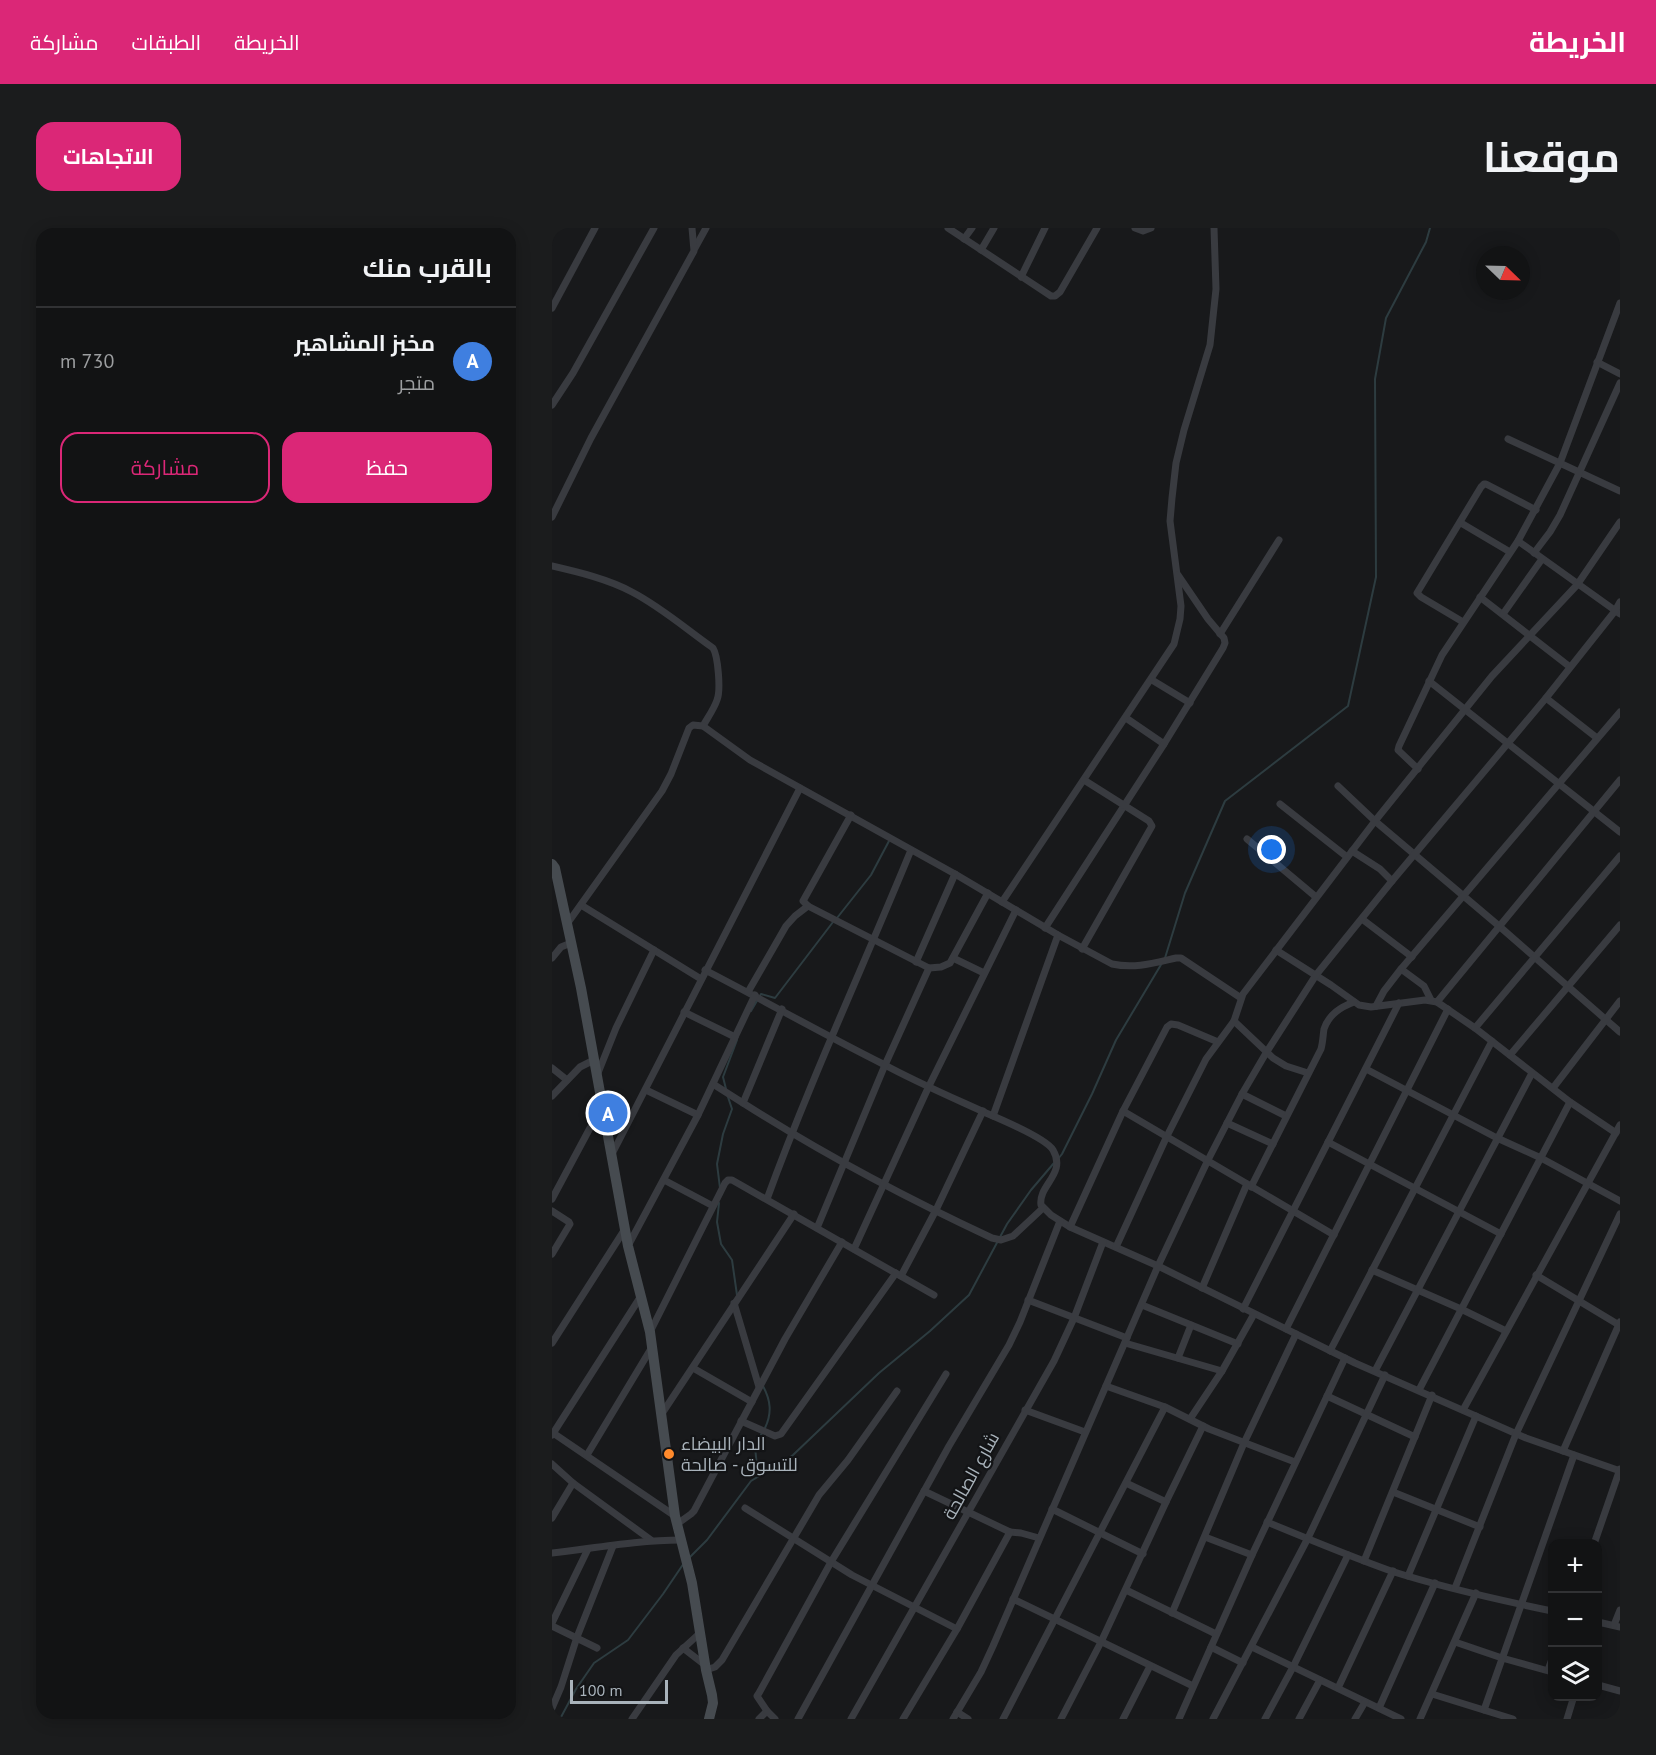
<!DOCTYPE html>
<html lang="ar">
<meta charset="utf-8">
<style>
:root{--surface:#121314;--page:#1b1c1d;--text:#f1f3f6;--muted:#9c9ea0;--line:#313234;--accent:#db2777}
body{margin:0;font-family:"PT Sans",Cairo,sans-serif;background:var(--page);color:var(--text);direction:rtl}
.controls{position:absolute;right:18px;bottom:18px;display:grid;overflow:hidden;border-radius:12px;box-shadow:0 3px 15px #0003}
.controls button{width:54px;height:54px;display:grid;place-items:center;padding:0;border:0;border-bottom:2px solid var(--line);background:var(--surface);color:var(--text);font:30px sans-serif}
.compass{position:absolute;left:924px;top:18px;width:54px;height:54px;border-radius:50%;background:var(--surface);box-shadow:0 3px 15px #0003;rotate:113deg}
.scale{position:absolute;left:18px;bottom:15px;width:98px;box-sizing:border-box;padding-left:6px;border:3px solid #a9b3bb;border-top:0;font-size:16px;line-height:21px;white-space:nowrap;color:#a9b3bb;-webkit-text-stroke:4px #131416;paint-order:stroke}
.you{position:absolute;left:720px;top:622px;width:21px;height:21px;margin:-15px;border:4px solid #fff;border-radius:50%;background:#1a73e8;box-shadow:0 0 0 9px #1a73e833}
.badge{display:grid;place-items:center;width:39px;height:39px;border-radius:50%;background:var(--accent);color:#fff;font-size:20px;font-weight:700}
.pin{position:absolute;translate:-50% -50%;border:3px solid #fff;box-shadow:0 2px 6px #0006}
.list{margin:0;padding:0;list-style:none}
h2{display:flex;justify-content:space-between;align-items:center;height:78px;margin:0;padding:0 24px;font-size:26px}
h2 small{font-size:20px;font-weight:400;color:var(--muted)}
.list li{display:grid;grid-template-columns:39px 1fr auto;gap:18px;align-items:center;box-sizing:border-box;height:108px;padding:0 24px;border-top:2px solid var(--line)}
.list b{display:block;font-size:22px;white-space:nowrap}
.list p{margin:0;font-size:20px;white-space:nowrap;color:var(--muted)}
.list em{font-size:20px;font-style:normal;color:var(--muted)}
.actions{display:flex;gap:12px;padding:18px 24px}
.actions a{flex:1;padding:14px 0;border:2px solid var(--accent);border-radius:18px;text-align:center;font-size:21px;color:var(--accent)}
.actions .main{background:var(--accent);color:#fff}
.icon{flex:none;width:33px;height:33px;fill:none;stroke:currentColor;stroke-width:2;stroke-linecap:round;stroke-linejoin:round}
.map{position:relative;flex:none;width:1068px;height:1491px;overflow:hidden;direction:ltr;border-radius:18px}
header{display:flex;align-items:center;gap:36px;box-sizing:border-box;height:84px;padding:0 30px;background:var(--accent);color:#fff}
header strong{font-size:28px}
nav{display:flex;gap:33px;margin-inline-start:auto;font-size:21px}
.intro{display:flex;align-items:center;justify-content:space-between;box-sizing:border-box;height:144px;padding:0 36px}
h1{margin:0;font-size:42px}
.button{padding:15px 27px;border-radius:18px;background:var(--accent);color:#fff;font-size:21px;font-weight:700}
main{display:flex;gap:36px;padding:0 36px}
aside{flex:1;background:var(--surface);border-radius:18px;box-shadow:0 3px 15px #0003}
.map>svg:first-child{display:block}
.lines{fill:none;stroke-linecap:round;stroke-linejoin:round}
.stream{stroke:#2d3c40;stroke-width:2}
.street{stroke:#393b40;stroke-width:7}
.secondary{stroke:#464b50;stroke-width:10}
.poi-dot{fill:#ff8a2c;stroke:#131416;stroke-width:2}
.labels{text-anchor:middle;stroke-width:4.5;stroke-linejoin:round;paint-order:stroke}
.poi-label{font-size:18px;fill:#a9b3bb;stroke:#131416;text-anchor:start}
.street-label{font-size:18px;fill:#a9b3bb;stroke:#131416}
</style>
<header>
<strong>الخريطة</strong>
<nav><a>الخريطة</a><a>الطبقات</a><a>مشاركة</a></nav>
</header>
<div class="intro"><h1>موقعنا</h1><a class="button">الاتجاهات</a></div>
<main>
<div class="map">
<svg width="1068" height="1491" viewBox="0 0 1068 1491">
<rect width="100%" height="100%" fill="#18191b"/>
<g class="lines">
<g class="stream">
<path d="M285,690L319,647L337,613"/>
<path d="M613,730L633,665L673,573L796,478L824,349L823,151L834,90L874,14L878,0"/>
<path d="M199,783L209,766L223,770L281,694"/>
<path d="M174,861L171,849L185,812"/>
<path d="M506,931L510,926L540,866L564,812L610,735"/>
<path d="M168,960L165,936L171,906L180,881L176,869"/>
<path d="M167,975L165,994L169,1016L180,1032L185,1067"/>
<path d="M211,1158C219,1173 220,1185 213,1200"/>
<path d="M206,1248L203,1219L210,1205"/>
<path d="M138,1329L155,1312L199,1253L241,1227L327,1145L378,1103L417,1067L455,996L479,962L502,935"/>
<path d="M8,1491L24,1461L42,1435L76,1412L111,1366L132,1335"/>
</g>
<g class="street">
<path d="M396,0L499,68H503L508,64L545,0"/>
<path d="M583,0L591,3L599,0"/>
<path d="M412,11L420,0"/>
<path d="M143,20L154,0"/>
<path d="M429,22L442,0"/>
<path d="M469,49L493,0"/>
<path d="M0,80L43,0"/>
<path d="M1045,134L1068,146"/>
<path d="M0,177L21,145L102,0"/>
<path d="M956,211L1068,263"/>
<path d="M0,289L39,210L142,23L140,0"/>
<path d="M909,295L958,324"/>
<path d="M966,313L1068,386"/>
<path d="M982,325L998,304L1008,287L1068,155"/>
<path d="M0,338C26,344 56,351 80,364C109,379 134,401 161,420C166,428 169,462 165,472C162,481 156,489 151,498"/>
<path d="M928,369L1018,439"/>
<path d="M951,386L990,331"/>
<path d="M911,394L869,369L865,365L929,259L932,256H934L984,282"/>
<path d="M668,406L727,312"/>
<path d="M600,452L638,475"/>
<path d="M877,453L1068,604"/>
<path d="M994,470L1045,510"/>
<path d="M574,490L612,516"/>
<path d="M866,541L846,522L847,518L890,427L966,313L1008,235L1068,75"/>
<path d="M786,558L823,593L947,698L1068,804"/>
<path d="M728,576L795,629"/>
<path d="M695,611L764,669"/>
<path d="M800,623L828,641L840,653"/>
<path d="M450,674L622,416L628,391L629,378L618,293L620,270L624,235L632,202L658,117L664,61L662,0"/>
<path d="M29,677L149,751"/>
<path d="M810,691L860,729"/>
<path d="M15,696L110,563L119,546L137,500L141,497L151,498L198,532L403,646L506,707L441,888"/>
<path d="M493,700L612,516L671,420L673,415L672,410L656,391L626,347"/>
<path d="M506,707L560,736C583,741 602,735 624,730H629L689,770"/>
<path d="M530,721L600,598L597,593L532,552"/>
<path d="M724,722L779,757L807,777L819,779L873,772L885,774L923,800L1018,874L1064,905"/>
<path d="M0,730L9,719L19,715"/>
<path d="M401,730L432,745"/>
<path d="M364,734L403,646"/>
<path d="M377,740L389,739L398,735L436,665"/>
<path d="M849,741L872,758L879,772"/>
<path d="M153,742C213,773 271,806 331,836C364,854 399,869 434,885C448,891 494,910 501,922C515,946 486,957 489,977L499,987L518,999L606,1038L803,1135L974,1210L1068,1243"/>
<path d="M196,764L234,698L243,688L256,678"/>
<path d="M885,774L1068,552"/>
<path d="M824,778L832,763L849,741L1068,484"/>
<path d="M230,781L191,875C271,926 354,970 440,1010L449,1012L461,1008L491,980"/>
<path d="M132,784L183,809"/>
<path d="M682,793L721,830L734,838L756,845"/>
<path d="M923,800L1068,628"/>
<path d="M958,827L1068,697"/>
<path d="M0,840L15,852"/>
<path d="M814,841L945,910L989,930L1068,973"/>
<path d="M46,845L64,800L102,722"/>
<path d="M161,856L191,875"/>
<path d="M1001,860L1068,773"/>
<path d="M94,862L146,887"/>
<path d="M690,866L734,888"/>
<path d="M0,868L28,839L42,832"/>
<path d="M571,883L782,1007"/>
<path d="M675,895L721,916"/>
<path d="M776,914L949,1006"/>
<path d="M60,926L248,560"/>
<path d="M112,952L161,978"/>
<path d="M699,959L769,821C771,814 771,807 772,801C777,786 789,779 802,774"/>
<path d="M0,971L38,900L52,890"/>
<path d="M215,971C258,853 311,739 359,622"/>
<path d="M0,983L17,994L18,996L0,1026"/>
<path d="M518,999L571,883L615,799L619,796L626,797L666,814"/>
<path d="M265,1000L333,837L377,740L256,678L251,673L299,587"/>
<path d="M77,1016L146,887L203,767"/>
<path d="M564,1019L615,908L654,831L682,793L691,766L823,593L940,448L1025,357L1068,294"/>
<path d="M302,1021L377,858L464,682"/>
<path d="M820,1042L909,1081L954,1103"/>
<path d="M984,1047L1067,1097"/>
<path d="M349,1048L384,982L431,883"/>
<path d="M650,1060L695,956"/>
<path d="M476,1072L575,1110"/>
<path d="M182,1075L207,1159"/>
<path d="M590,1077L686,1116"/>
<path d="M691,1081L847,775"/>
<path d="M734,1101L896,781"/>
<path d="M98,1104L173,955L176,952H180L382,1067"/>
<path d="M0,1115L73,1001"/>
<path d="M573,1115L670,1143"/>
<path d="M778,1123L940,813"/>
<path d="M626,1130L639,1097"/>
<path d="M141,1140L200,1174"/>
<path d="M823,1143L980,845"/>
<path d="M554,1158L613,1179L657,1201L743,1234"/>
<path d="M867,1162L1018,874"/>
<path d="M775,1168L863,1209"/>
<path d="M473,1182L533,1204"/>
<path d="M911,1182L1068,897"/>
<path d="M109,1187L242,986"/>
<path d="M638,1191L670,1143L702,1086"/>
<path d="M189,1193L223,1208L229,1206L344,1045"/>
<path d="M1,1205L123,1288"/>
<path d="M0,1207L89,1068"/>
<path d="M1011,1223L1068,1094"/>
<path d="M35,1227L100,1119"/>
<path d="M0,1236L21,1255L99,1312"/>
<path d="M841,1264L928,1299"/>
<path d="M614,1274L651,1198"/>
<path d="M193,1280L300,1347L405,1401"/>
<path d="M500,1281L591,1326"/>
<path d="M0,1290L21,1255"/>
<path d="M715,1294C756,1311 797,1328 839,1343C892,1360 947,1372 1000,1383"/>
<path d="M125,1296L139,1286L142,1283L233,1111L290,1014"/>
<path d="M458,1304L469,1305L487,1310"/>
<path d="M653,1309L700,1327"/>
<path d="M1042,1316L1068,1241"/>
<path d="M0,1325C43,1320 86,1312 129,1312"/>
<path d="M812,1333L880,1167"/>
<path d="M856,1348L924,1188"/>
<path d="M903,1360L964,1206L1068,986"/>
<path d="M574,1362L664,1406"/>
<path d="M461,1371L641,1458"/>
<path d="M620,1385L692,1215L744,1106"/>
<path d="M1046,1394L1068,1399"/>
<path d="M0,1395L36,1321"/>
<path d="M1062,1397L1068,1382"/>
<path d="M0,1398L45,1420"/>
<path d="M903,1414L950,1430L1000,1444"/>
<path d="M659,1419L691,1435"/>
<path d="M700,1419L849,1491"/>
<path d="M131,1420L153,1437"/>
<path d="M154,1442L163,1439L170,1432L267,1267L296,1232L345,1163"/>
<path d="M996,1442L1000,1431"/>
<path d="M1046,1457L1068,1463"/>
<path d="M786,1460L841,1343"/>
<path d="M880,1466L961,1491"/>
<path d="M0,1480L9,1459L25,1409L61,1318"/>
<path d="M827,1480L883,1355"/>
<path d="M932,1482L1022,1227"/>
<path d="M405,1484L416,1491"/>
<path d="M80,1491L124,1427L148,1405"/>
<path d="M207,1491L215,1483"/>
<path d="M223,1491L215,1483L205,1468L207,1465L279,1334L394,1146"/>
<path d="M246,1491L397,1218L457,1117L468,1094L508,993"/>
<path d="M299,1491L502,1133L522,1090L551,1014"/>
<path d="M351,1491L405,1401L458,1304L372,1263"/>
<path d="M401,1491L429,1444L441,1418L606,1038L656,932L690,866L714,825L764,747L840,653L994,470L1063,383L1068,374"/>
<path d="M451,1491L613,1179"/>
<path d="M509,1491L549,1414L614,1274L574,1255"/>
<path d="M571,1491L598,1438"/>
<path d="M627,1491L700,1327L793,1130"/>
<path d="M661,1491L756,1310L833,1147"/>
<path d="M713,1491L741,1439L796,1327"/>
<path d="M747,1491L768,1452"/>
<path d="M803,1491L813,1474"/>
<path d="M868,1491L924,1365"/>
<path d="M1015,1491L1022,1468"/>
</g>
<path class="secondary" d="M0,636L3,640L29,760L76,1018L98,1104L123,1288L140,1355L154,1442L160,1467L161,1475L157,1491"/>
</g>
<circle class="poi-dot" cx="117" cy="1226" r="6"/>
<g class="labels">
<g class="poi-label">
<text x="129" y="1222">الدار البيضاء<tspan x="129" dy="21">للتسوق - صالحة</tspan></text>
</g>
<g class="street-label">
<text transform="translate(419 1248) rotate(-61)" y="6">شارع الصالحة</text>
</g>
</g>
</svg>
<div class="controls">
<button>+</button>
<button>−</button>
<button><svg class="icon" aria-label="layers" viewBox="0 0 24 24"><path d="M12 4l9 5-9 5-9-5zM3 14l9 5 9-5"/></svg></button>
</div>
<svg class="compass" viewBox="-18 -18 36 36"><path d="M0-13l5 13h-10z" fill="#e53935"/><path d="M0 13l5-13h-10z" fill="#9c9ea0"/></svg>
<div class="scale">100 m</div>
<div class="you"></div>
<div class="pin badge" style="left:56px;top:885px;background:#3f7fe0">A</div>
</div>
<aside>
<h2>بالقرب منك<small></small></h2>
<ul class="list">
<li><span class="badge" style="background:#3f7fe0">A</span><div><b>مخبز المشاهير</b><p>متجر</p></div><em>730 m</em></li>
</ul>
<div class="actions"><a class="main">حفظ</a><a>مشاركة</a></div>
</aside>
</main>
